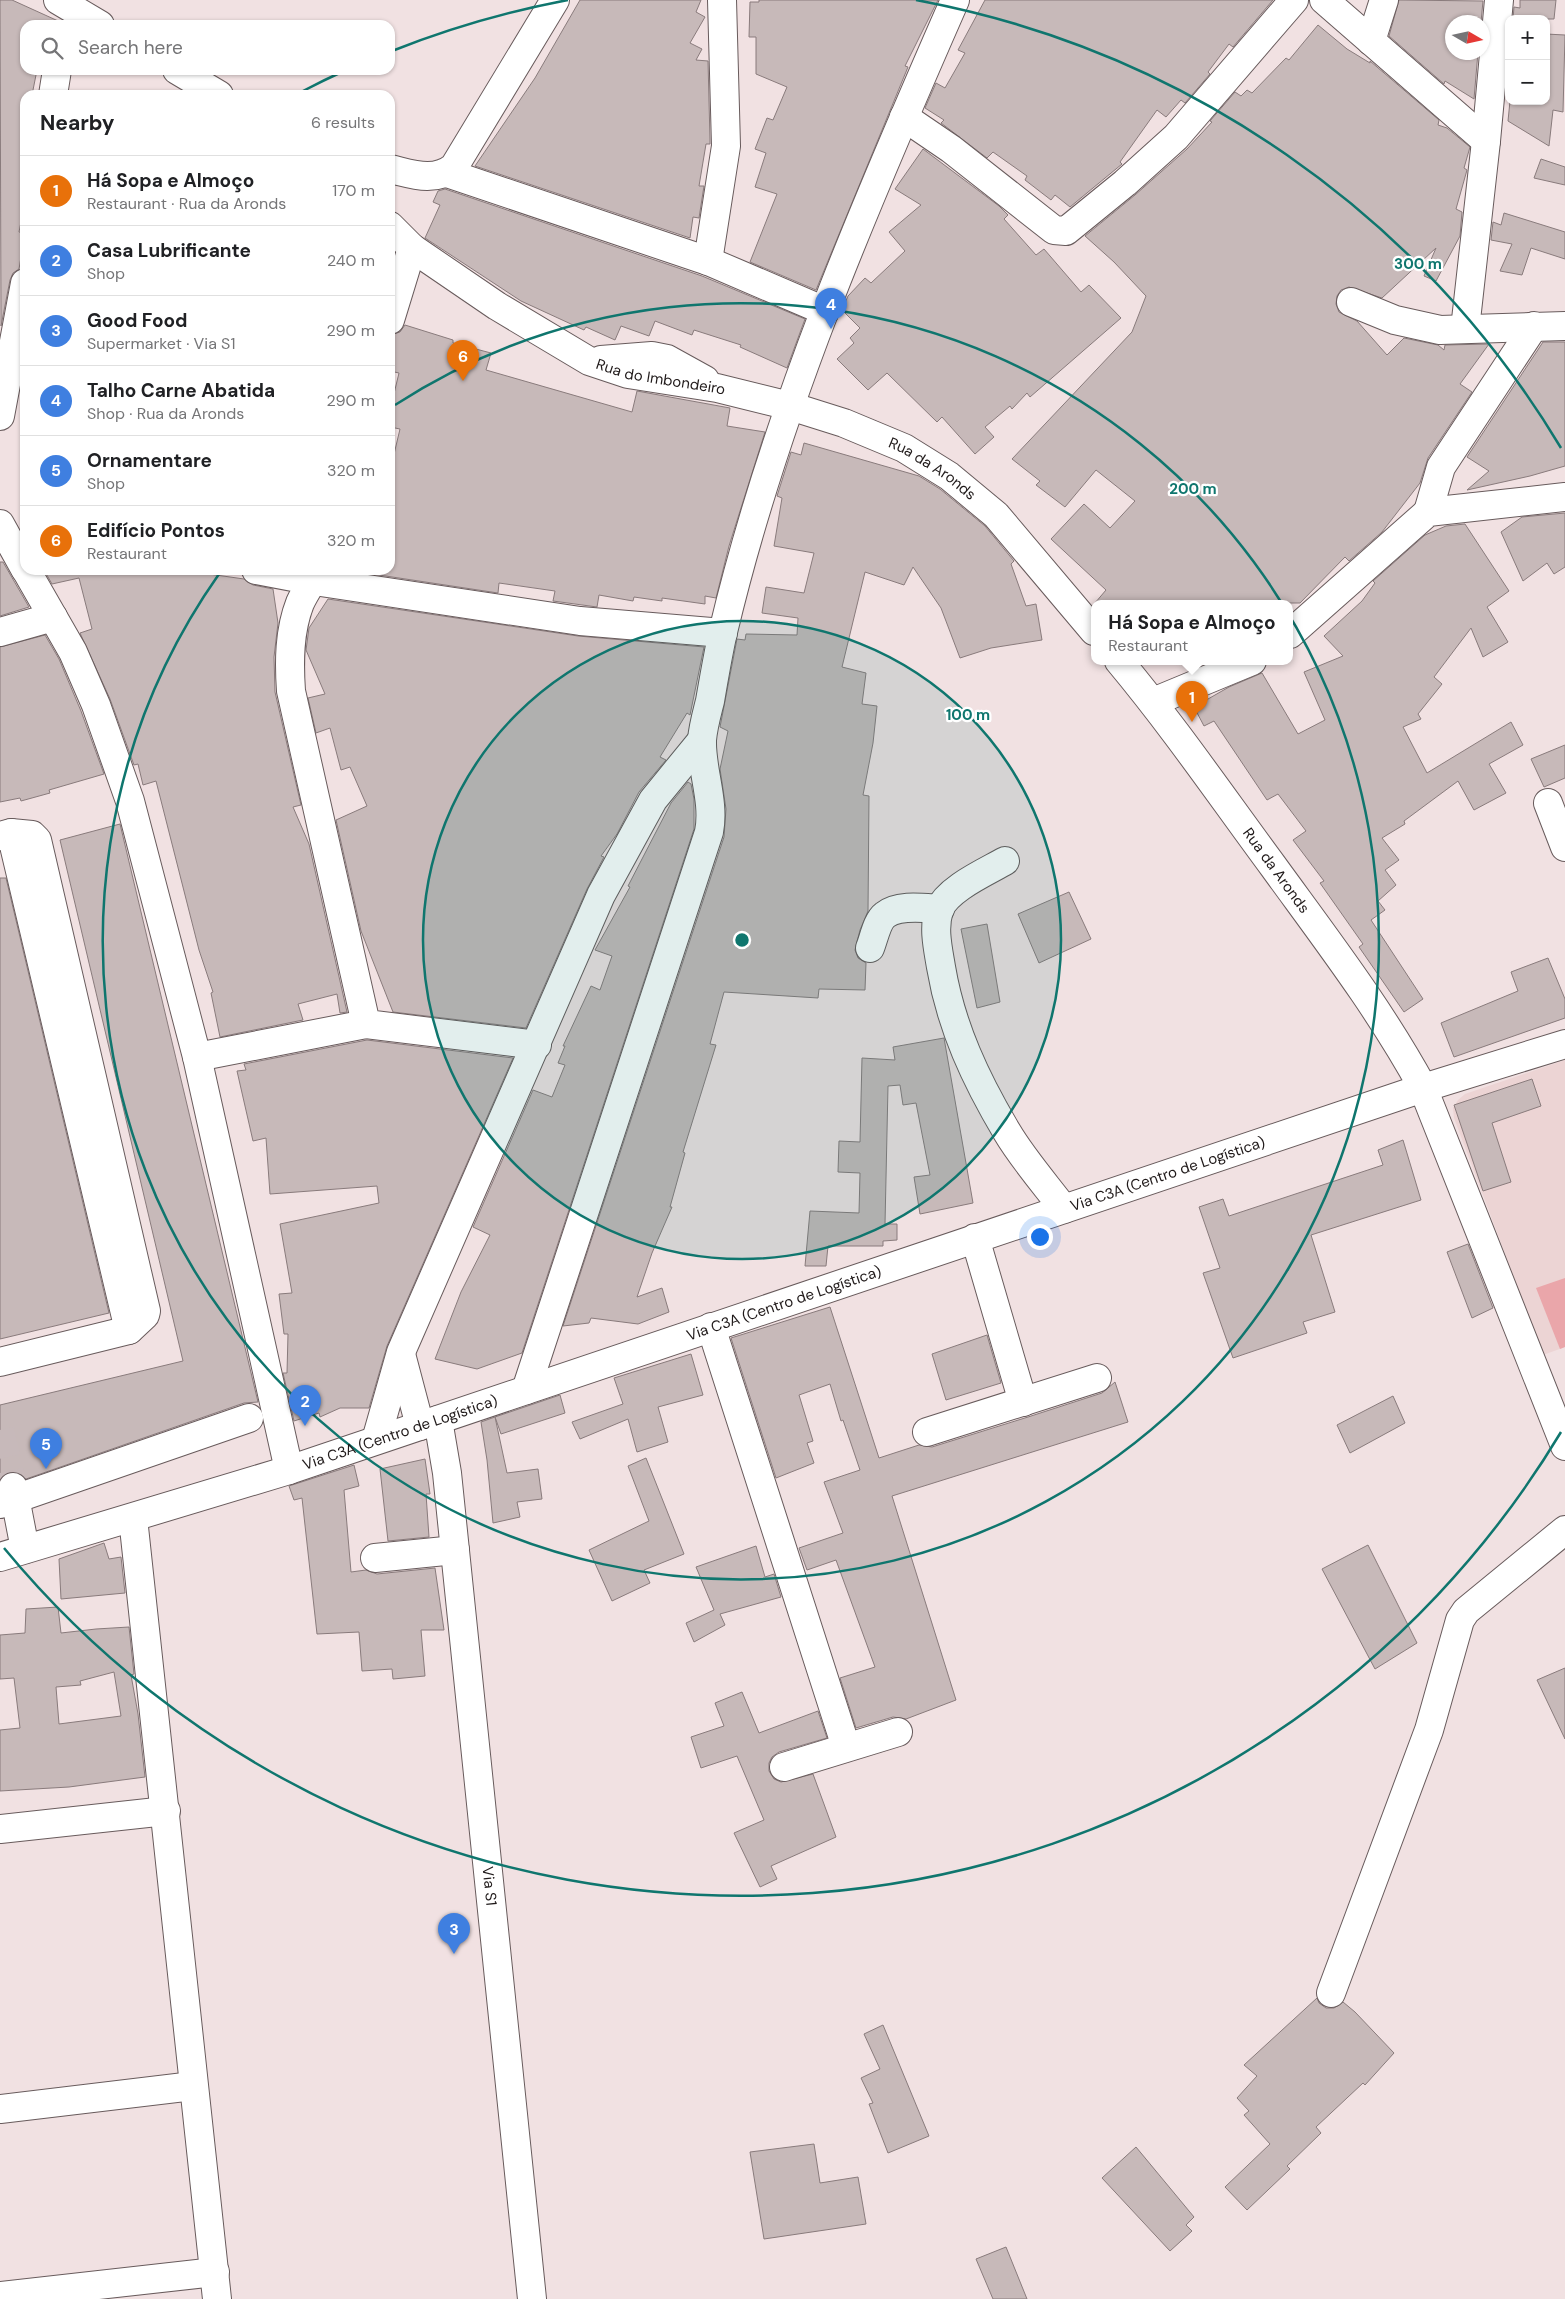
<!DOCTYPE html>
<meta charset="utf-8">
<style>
:root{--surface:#fff;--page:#f6f6f6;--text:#202124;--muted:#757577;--line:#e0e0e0;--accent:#1a73e8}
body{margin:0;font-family:"DM Sans",sans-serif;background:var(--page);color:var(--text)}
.controls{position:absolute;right:15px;top:15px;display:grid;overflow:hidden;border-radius:10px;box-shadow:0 1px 4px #0004}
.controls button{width:45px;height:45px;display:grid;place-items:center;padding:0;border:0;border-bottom:1px solid var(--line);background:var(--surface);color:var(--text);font:25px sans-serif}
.compass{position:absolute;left:1445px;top:15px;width:45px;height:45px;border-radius:50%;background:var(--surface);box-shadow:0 1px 4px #0004;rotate:99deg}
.you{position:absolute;left:1039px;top:1236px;width:18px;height:18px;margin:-12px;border:4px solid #fff;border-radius:50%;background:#1a73e8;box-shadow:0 0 0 8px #1a73e833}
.badge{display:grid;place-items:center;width:32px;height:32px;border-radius:50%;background:var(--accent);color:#fff;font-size:16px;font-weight:700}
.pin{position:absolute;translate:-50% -41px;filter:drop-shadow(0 1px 2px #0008)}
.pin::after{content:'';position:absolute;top:26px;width:18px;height:15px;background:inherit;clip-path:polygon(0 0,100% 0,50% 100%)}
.popup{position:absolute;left:1091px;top:600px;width:202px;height:65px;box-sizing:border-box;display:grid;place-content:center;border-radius:10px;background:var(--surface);filter:drop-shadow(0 1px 4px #0005);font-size:16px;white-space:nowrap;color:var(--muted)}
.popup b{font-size:19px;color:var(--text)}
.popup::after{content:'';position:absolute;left:50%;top:100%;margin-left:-10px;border:10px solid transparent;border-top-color:var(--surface)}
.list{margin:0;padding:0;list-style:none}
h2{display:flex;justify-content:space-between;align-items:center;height:65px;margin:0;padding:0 20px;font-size:21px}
h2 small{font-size:16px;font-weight:400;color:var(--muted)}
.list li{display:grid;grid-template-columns:32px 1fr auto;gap:15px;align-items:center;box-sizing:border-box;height:70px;padding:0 20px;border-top:1px solid var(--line)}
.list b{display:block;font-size:19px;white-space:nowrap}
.list p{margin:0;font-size:16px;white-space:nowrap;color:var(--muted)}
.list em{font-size:16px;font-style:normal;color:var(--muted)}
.icon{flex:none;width:28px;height:28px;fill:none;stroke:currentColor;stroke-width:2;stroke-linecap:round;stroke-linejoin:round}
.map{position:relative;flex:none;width:1565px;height:2299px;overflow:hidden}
.search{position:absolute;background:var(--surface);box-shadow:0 1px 4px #0004;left:20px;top:20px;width:375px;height:55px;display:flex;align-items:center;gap:12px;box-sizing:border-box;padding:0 18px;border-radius:15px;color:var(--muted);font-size:19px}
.panel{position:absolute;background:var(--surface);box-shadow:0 1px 4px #0004;left:20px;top:90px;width:375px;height:485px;border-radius:15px}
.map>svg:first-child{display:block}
.built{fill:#ecd4d4}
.green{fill:#eaa6aa}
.building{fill:#c7b9b9;stroke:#897b7c;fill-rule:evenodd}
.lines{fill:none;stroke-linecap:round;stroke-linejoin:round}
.minor-tunnel{stroke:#c7b9ba;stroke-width:28;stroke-dasharray:28 14;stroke-linecap:butt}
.minor-casing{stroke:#685b5c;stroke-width:30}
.minor{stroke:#fff;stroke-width:28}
.ring{fill:none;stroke:#0f766e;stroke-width:2.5}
.labels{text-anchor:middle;stroke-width:4.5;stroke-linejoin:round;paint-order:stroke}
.street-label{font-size:15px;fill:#201a1a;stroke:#fff}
.centre{fill:#0f766e;stroke:#fff;stroke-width:2.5}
.ring-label{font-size:15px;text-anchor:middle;font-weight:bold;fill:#0f766e;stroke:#fff;stroke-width:4.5;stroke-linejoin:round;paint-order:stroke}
</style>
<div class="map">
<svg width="1565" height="2299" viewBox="0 0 1565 2299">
<rect width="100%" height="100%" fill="#f1e1e2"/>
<path class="built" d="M1565,1060V1347L1543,1355L1454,1118L1453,1108L1458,1100L1465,1094Z"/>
<path class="green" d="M1565,1278V1347L1560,1349L1536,1288Z"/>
<g class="building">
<path d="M0,0H12L67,25H25V70H37L32,95H25V201L19,232L25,233L19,269L13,273L10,280L1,326Z"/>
<path d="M580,0H701L696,12L705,17L690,43L702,49L696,60L708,61L710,140V144H706L699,186H704L699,218L693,217L690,238L475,166L535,78Z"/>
<path d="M759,0H938L905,66L908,67L816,290L750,262L777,194L755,187L766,153L755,149L767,118L773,120L787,87L756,74V37H749L750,2H759Z"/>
<path d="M985,0H1273L1233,47L1229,44L1208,72L1210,74L1185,103L1181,100L1166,117L1157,110L1120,162L1122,164L1070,207L1055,195L1051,200L1025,180L1027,176L993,152L987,158L941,123L944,120L925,108L936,83L945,88L965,53L958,50Z"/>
<path d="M1399,0L1483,1L1481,22H1452V52H1478L1474,99L1445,81L1444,84L1389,36Z"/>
<path d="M1520,0H1556L1554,19H1513L1514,7L1520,8Z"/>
<path d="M1318,25L1347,49L1370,63V61L1439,120L1438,125L1447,128L1470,147L1464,168L1467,170L1456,209L1462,212L1460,236L1436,281L1424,276L1436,248L1382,298L1349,287L1341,290L1337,296L1336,304L1339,312L1357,321L1387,355L1404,338L1438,345L1444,350L1445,345L1489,344L1460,384L1472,392L1428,458L1420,483L1382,532L1349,561L1345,557L1300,603H1095L1106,590L1051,539L1084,504L1110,528L1135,501L1096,470L1065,507L1036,485L1040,481L1012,459L1132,332L1146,296L1114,262L1085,236L1135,195L1187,149L1212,122L1210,121L1235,92L1241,96L1247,90L1252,93L1286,58L1289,60Z"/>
<path d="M1546,34L1565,35L1563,112L1553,110L1549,146L1508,121L1510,101H1546Z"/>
<path d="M923,149L999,206L1008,215L1004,219L1036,255L1044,249L1081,292L1089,285L1121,318L1030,397L1027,393L1012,409L1010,406L985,427L994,437L975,454L942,417L937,422L887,373L868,390L837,359L854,343L850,338L860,328L842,310L848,296L865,278L871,283L905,251L889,232L921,205L895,189Z"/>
<path d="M1541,159L1565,167V185L1534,178Z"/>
<path d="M445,189L702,276L805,319L787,368L740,347L741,345L694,330L692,335L655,321L649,336L621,326L615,340L586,327L584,330L521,301L425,238L440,205L433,202L438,191Z"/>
<path d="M1504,213L1565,232V259L1531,248L1522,275L1500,271L1512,244L1491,240L1493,222L1501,225Z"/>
<path d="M405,325L453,340V343L491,353L486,370L632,412L637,391L730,408L727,426L765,432L729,546L716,598L705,596V604L662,598V601L634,597L633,601L599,595L597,607L553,601L555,591L499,583L498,593L346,570H390V471L400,429L390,427V410L399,373L390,371V335L400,332Z"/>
<path d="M1543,342H1565V466L1530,476L1467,490L1489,471L1467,457Z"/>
<path d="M804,443L919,476L940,489L985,526L1014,561L1011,564L1026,606L1036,604L1042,640L991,648L960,658L941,608L913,567L904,585L865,572L842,667L866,673L862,704L877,706L873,743L863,795L869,796L868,911L860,930L855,950L858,958L866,963L865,990L819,989L818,998L724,992L710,1044L716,1045L683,1152L685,1153L670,1207H672L652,1253L637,1297L662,1288L669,1312L638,1324L591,1318L589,1323L563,1326L724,837L726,809L720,769L728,731L720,727L737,639L745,640L746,634L797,635L798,618L762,613L766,587L804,593L814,553L774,546L782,498L777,496L791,452L801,455Z"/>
<path d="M1565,513V567L1554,574L1547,563L1523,581L1501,532L1522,517Z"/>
<path d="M1465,524L1509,591L1487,607L1508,642L1483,657L1471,628L1434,677L1442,684L1418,714L1421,719L1403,727L1427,773L1511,722L1523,745L1489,764L1506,793L1474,810L1458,781L1404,821L1405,824L1382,838L1399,860L1385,870L1396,885L1378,901L1385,910L1371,920L1423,999L1404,1012L1359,947L1363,944L1320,883L1324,881L1293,840L1306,831L1278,794L1267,800L1214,721L1204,726L1194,707L1229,687L1262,673L1298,734L1325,720L1304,672L1343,656L1324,636L1362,601L1375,583L1373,581L1425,535L1446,526Z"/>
<path d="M0,562H3L29,607L0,616Z"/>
<path d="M44,570H202V573L244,579L253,585L273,589L278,623L274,657L275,692L301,805L293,807L309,844L347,1012L340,1013L337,994L298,1004L303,1020L220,1037L211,993L213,992L199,950L156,781L143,785L138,764L134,765L110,699L80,633L92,629L79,578L52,584Z"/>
<path d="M328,599L578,636L704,647L690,715L687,713L660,757L666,760L639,792L617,834L601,856L604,857L587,889L526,1028L393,1012L361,931L336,820L367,806L350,767L341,770L330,728L316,733L308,698L325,694L306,650L309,628Z"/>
<path d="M45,635L59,659L81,711L104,774L49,790L50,793L21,801L20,798L0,802V647Z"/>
<path d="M1565,745V778L1544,787L1531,759Z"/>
<path d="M688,782L691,784L694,799V829L522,1353L477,1369L435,1359L461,1292L490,1235L473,1227L533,1090L552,1097L565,1065L558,1063L565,1046H563L591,986L600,990L612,956L595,950L630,887L628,886L671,803Z"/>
<path d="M120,824L258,1402L244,1403L26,1479L19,1472H11L0,1479V1405L183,1361L60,840Z"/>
<path d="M0,878H6L109,1313L0,1339Z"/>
<path d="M1069,892L1091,939L1039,963L1018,914Z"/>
<path d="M987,924L1000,1002L977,1008L961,929Z"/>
<path d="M1548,958L1565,999V1018L1454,1057L1441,1023L1518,991L1511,972Z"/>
<path d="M944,1038L973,1203L920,1214L914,1177L930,1175L916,1103L903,1105L900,1085L888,1086L885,1224H897V1240L883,1241V1246H828L826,1266H805L810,1211L859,1213L860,1173L838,1172L839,1141L860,1142L862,1058L895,1060L893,1047Z"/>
<path d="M367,1040L513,1058L387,1346L369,1408H340L320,1417L319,1413L294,1421L283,1373H287L288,1334H284L279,1294L292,1293L280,1224L379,1203L377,1186L270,1194L266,1138L253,1141L237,1071L246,1070L244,1064Z"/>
<path d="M1532,1079L1541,1106L1492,1123L1511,1182L1483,1191L1454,1105Z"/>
<path d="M1403,1140L1421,1200L1311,1235L1335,1312L1303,1322L1307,1333L1233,1358L1203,1273L1220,1268L1199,1207L1223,1199L1229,1216L1383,1165L1378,1150Z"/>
<path d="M1468,1244L1493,1308L1472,1318L1447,1252Z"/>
<path d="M830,1307L879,1458L919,1445L932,1447L1028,1417L1102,1393L1115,1382L1128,1422L892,1496L956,1700L906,1719L893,1717L856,1728L840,1678L875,1667L836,1560L807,1570L799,1548L843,1533L824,1482L860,1470L843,1420L841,1421L830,1384L799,1395L813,1441L807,1443L814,1463L776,1478L731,1338Z"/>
<path d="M987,1335L1001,1383L946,1400L932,1354Z"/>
<path d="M691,1354L703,1395L658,1407L668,1442L637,1452L628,1419L580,1439L572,1422L623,1404L614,1378Z"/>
<path d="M560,1395L565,1413L501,1434L495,1417Z"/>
<path d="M1393,1396L1405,1423L1350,1453L1337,1425Z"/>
<path d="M495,1417L507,1473L538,1469L542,1499L517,1502L520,1517L493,1523L487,1460L481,1422Z"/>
<path d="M646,1458L684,1554L644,1570L650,1583L612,1601L589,1550L649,1521L628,1466Z"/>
<path d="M425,1459L430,1494H426L429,1537L388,1541L380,1469Z"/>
<path d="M354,1465L359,1486L344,1490L351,1572L366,1570L377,1574L435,1568L444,1630H421L425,1676L393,1679L392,1669L362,1671L359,1632L317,1634L302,1498L294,1500L289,1486Z"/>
<path d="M104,1543L109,1559L121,1557L125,1593L61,1599L59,1559Z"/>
<path d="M1368,1545L1417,1643L1375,1669L1322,1569Z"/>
<path d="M756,1546L765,1577L774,1574L781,1597L720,1614L725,1625L694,1642L686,1623L714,1610L696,1567Z"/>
<path d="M58,1607L61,1633L96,1629L129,1627L134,1674L131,1675L138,1714L145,1777L69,1787L0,1791V1730L20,1728L14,1678L0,1679V1635L25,1633L26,1609ZM114,1672L121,1716L59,1724L56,1687L81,1685L80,1681Z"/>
<path d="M1565,1668V1739L1537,1680Z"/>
<path d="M742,1692L759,1733L818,1711L827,1738L779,1752L772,1757L769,1763V1771L774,1779L781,1782L813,1774L836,1837L771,1866L777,1879L760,1887L734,1833L764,1820L737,1756L701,1768L691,1737L724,1726L715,1703Z"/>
<path d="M1317,1998L1319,2003L1326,2008H1334L1343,2002L1355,2012L1394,2053L1365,2085L1363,2083L1316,2127L1321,2133L1287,2166L1290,2169L1247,2210L1225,2187L1270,2144L1244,2115L1249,2111L1237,2098L1257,2076L1244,2065Z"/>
<path d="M883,2025L929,2136L888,2153L869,2104L873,2103L861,2078L880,2069L864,2034Z"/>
<path d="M814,2144L820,2183L858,2177L866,2224L764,2239L750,2152Z"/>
<path d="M1136,2147L1194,2217L1186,2225L1192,2231L1170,2251L1102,2178Z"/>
<path d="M1006,2247L1027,2299H993L976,2259Z"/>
</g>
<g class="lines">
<path class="minor-tunnel" d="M0,1430L13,1487"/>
<g class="minor-casing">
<g id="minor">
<path d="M58,0L100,25"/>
<path d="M1324,0L1486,141"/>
<path d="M1371,41L1384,0"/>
<path d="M177,70L219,95"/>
<path d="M53,95L57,70"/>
<path d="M904,117L951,149L1054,230L1066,231L1125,183L1176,137L1294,0"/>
<path d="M390,169C412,174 434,183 454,167L555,0"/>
<path d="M447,173L708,261L825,311"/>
<path id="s1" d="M390,226L412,248L497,306L589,361L628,374L717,388L790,406L844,423L904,448L949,476L996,515L1094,631"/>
<path d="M708,261L726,146L722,0"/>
<path d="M1351,302L1395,320L1440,330L1565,326"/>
<path d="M390,320L412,248"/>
<path d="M1465,329L1486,141L1499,0"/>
<path d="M601,360L652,356L667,359L705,380"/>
<path d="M0,416L25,283"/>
<path d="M1428,512L1441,467L1534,326"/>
<path d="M0,524L25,569"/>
<path d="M26,570L73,652L96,705L130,801L197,1057L289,1470"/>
<path d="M256,570L314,581L580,621L723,633"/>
<path d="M319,570C313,581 305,592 300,603C289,631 289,662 291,691L366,1024L537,1045"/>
<path d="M0,632L53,617"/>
<path d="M1290,634L1428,512L1565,497"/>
<path id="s2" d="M1119,661C1174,727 1222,797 1273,866C1326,939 1380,1009 1423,1088L1565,1446"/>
<path d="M1153,702L1252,661"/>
<path d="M1548,803L1565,847"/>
<path d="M11,833L129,1330"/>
<path d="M0,836L11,833L32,835L37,840L146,1311L145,1315L129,1330L0,1362"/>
<path d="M1005,861C986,872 947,889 939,910C933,928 938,949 941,967C951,1027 976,1080 1007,1132C1023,1159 1045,1184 1064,1209"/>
<path d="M870,948C874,938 877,921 885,915C898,904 924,908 940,909"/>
<path d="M197,1057L366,1024"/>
<path d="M975,1238L1023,1402"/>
<path d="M711,1327L846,1747"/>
<path d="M401,1354L420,1426"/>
<path d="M526,1390L709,832C715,801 701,770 702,740C703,727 707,713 710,701C714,678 718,654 723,632C775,413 865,205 955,0"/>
<path id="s3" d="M438,1420L447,1473L532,2299"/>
<path d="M927,1432L1097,1378"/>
<path d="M376,1440L401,1352L601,895L653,800L702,740"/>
<path d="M13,1487L25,1549"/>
<path d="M0,1504L249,1418"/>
<path d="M133,1518L217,2299"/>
<path id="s4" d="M0,1557L289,1470L1423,1088L1565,1044"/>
<path d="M375,1558L455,1550"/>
<path d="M784,1767L898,1732"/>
<path d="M0,1829L166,1811"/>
<path d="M1331,1993L1429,1730L1460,1620L1466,1611L1565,1530"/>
<path d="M0,2109L193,2086"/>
<path d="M0,2296L215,2272"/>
</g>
</g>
<use href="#minor" class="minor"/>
</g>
<circle cx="742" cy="940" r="319" fill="#0f766e" fill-opacity=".12"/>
<g class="ring">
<circle cx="742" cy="940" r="319"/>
<path d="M395 405A638 638 0 1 1 219 574"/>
<path d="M1561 1432A956 956 0 0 1 4 1548M301 92A956 956 0 0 1 346 70M392 51A956 956 0 0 1 568 0M916 0A956 956 0 0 1 1561 448"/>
</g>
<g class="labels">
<g class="street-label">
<text dy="5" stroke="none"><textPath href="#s1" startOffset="315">Rua do Imbondeiro</textPath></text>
<text dy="5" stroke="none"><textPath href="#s1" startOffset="604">Rua da Aronds</textPath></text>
<text dy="5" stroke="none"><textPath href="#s2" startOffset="262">Rua da Aronds</textPath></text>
<text dy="5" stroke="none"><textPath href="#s4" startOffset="1229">Via C3A (Centro de Logística)</textPath></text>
<text dy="5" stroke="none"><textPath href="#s4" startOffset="824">Via C3A (Centro de Logística)</textPath></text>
<text dy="5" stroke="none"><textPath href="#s4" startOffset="419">Via C3A (Centro de Logística)</textPath></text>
<text dy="5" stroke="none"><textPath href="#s3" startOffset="469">Via S1</textPath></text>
</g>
</g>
<circle cx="742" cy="940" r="8" class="centre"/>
<g class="ring-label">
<text x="1418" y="269">300 m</text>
<text x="1193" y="494">200 m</text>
<text x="968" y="720">100 m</text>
</g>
</svg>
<div class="controls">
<button>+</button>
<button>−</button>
</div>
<svg class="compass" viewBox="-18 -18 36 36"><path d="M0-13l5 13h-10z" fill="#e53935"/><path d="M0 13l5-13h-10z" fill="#757577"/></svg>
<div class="you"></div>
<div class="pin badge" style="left:1192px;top:722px;background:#e8710a">1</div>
<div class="popup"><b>Há Sopa e Almoço</b>Restaurant</div>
<div class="pin badge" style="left:305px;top:1426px;background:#3f7fe0">2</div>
<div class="pin badge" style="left:454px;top:1954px;background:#3f7fe0">3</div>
<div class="pin badge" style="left:831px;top:329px;background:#3f7fe0">4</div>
<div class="pin badge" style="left:46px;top:1469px;background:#3f7fe0">5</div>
<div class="pin badge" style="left:463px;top:381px;background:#e8710a">6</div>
<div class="search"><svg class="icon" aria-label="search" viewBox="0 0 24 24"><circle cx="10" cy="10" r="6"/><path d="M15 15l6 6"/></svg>Search here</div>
<section class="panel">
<h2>Nearby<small>6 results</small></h2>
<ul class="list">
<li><span class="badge" style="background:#e8710a">1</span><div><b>Há Sopa e Almoço</b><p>Restaurant · Rua da Aronds</p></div><em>170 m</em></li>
<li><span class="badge" style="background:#3f7fe0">2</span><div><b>Casa Lubrificante</b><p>Shop</p></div><em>240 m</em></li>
<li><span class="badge" style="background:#3f7fe0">3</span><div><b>Good Food</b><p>Supermarket · Via S1</p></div><em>290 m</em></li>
<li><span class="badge" style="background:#3f7fe0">4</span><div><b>Talho Carne Abatida</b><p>Shop · Rua da Aronds</p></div><em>290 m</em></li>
<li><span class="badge" style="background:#3f7fe0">5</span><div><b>Ornamentare</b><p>Shop</p></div><em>320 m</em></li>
<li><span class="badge" style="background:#e8710a">6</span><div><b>Edifício Pontos</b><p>Restaurant</p></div><em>320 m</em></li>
</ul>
</section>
</div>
